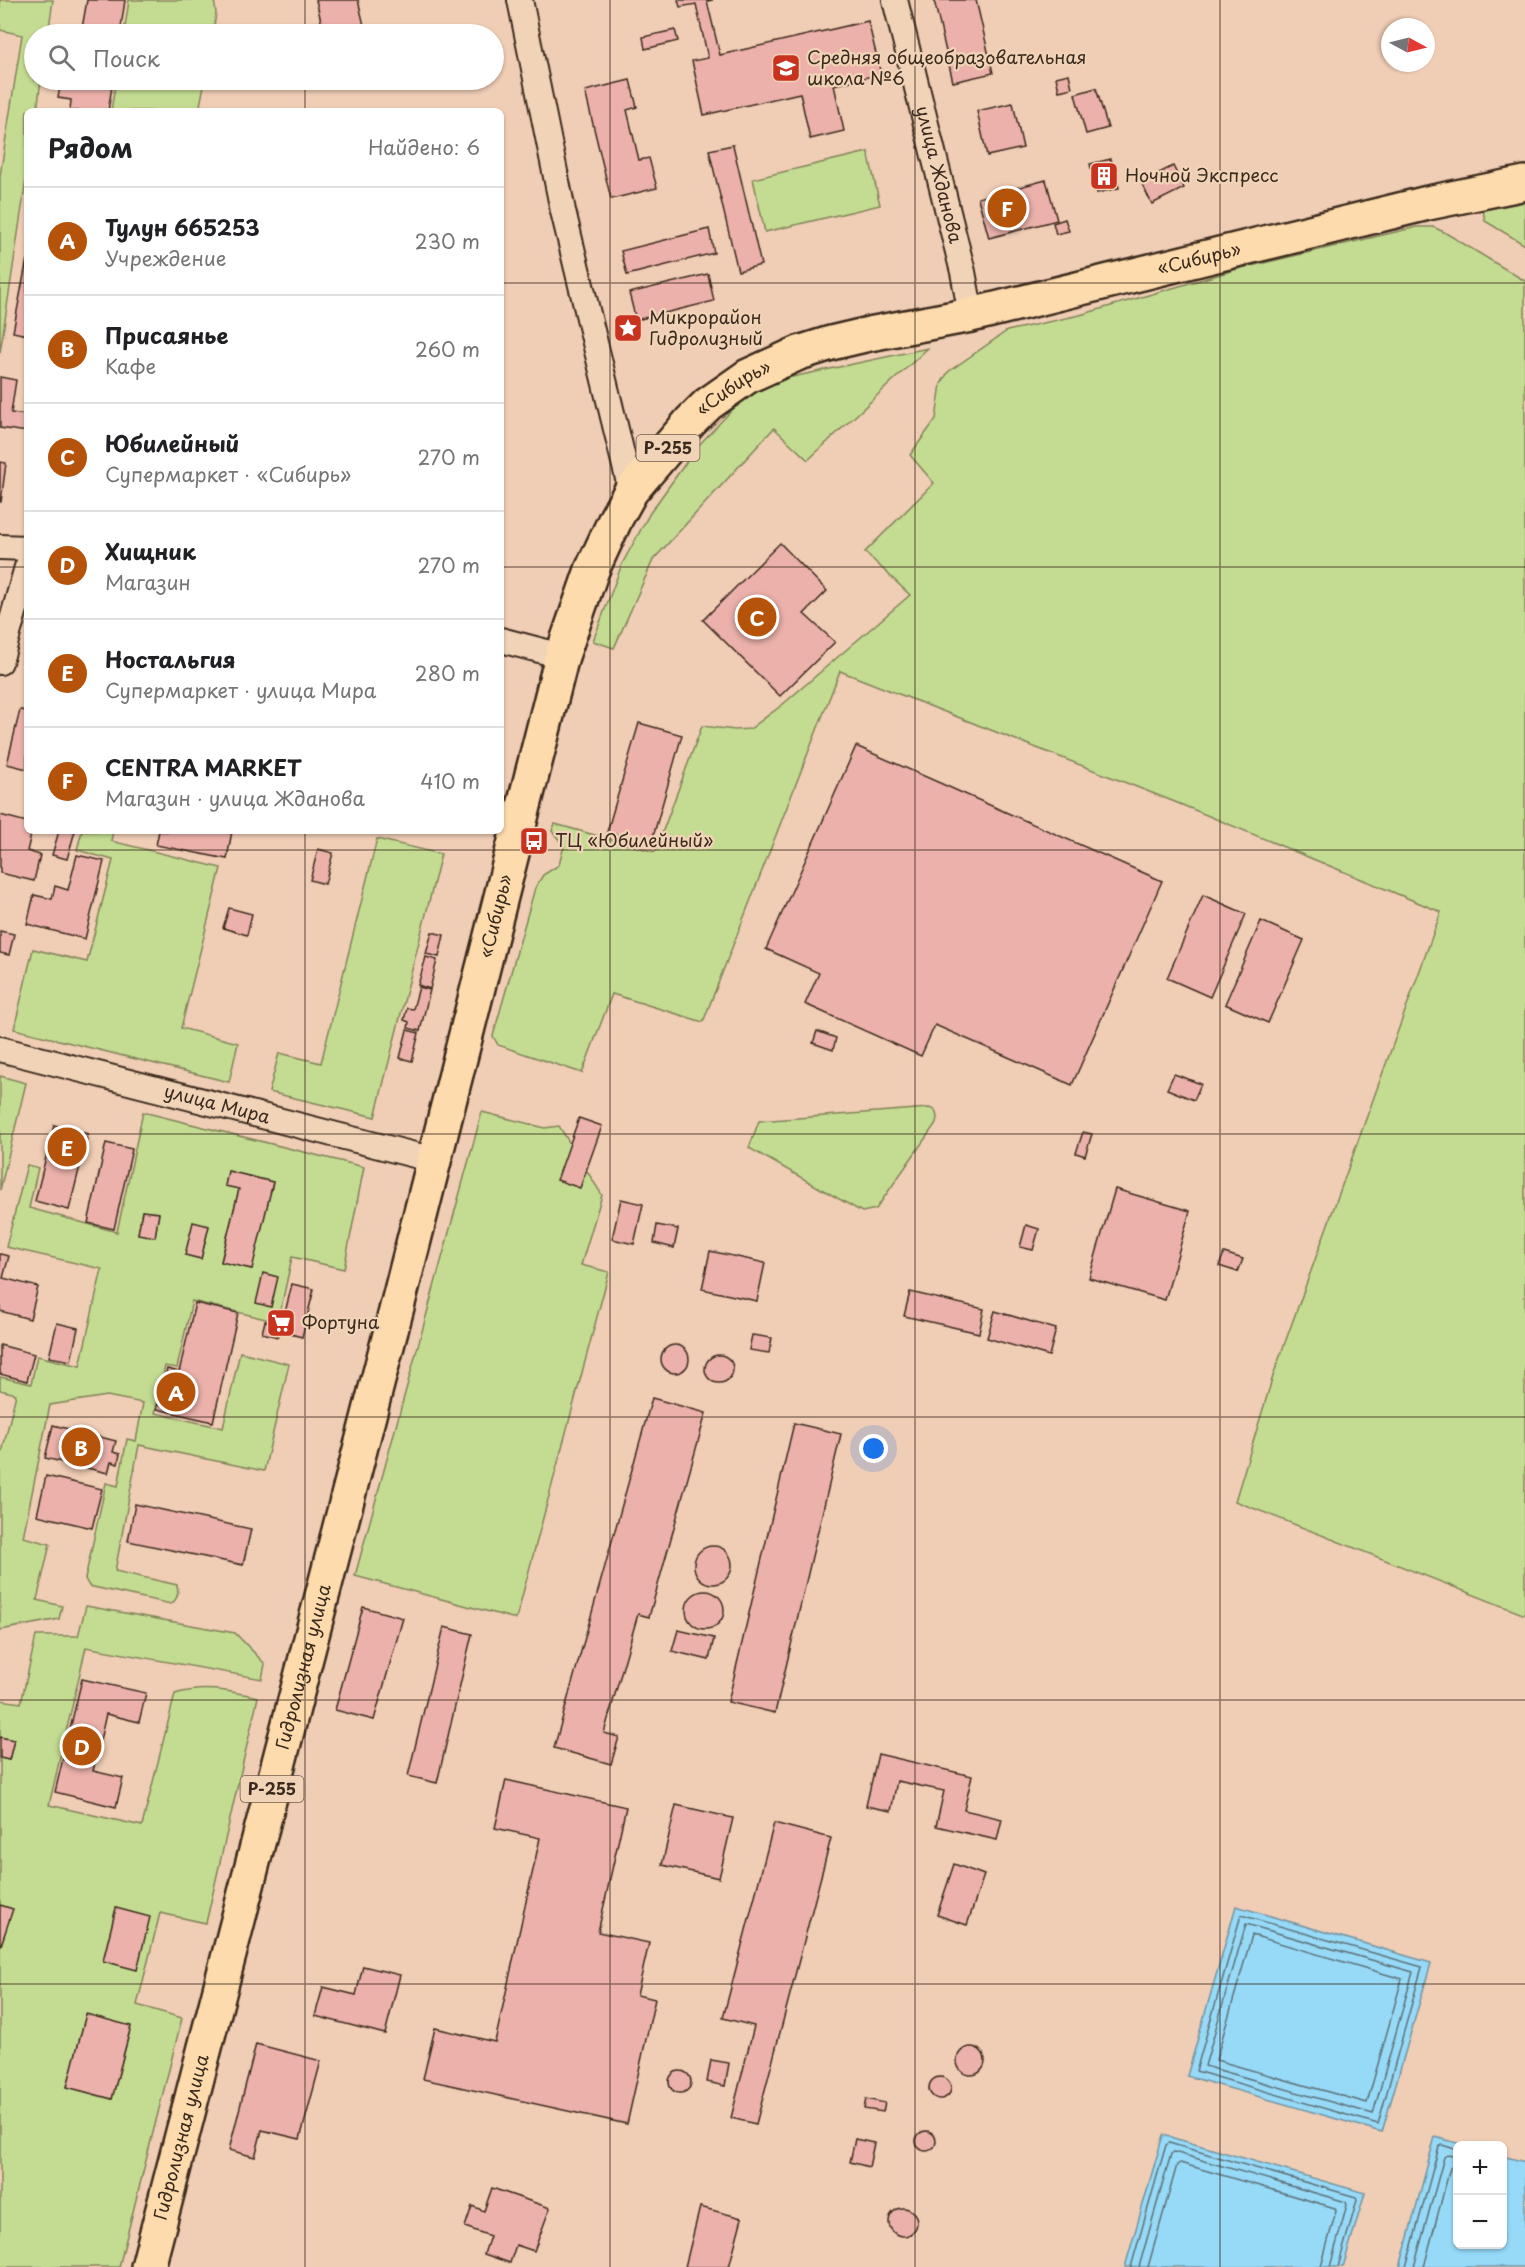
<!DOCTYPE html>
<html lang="ru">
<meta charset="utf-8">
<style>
:root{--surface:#fff;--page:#f2f2f2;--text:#202124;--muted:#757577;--line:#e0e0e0;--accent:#b45309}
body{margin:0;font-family:"Playpen Sans",sans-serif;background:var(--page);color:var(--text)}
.controls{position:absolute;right:18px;bottom:18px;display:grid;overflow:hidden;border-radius:9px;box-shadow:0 2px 4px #0004}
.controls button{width:54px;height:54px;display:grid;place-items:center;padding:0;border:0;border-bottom:2px solid var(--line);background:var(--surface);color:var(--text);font:30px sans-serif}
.compass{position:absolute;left:1381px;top:18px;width:54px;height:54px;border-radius:50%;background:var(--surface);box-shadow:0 2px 4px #0004;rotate:97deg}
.you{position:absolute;left:874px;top:1449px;width:21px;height:21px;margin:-15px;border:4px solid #fff;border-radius:50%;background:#1a73e8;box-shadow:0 0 0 9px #1a73e833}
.badge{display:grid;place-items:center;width:39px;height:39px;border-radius:50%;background:var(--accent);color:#fff;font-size:20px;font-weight:700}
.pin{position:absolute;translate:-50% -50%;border:3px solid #fff;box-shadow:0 2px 6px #0006}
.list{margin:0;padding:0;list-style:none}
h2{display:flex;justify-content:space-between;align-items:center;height:78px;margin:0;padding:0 24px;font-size:26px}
h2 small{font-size:20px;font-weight:400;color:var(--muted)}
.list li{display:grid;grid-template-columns:39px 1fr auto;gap:18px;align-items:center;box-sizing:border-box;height:108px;padding:0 24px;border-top:2px solid var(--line)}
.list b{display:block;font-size:22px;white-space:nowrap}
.list p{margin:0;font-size:20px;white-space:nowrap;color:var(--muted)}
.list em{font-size:20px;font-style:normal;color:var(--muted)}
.icon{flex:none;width:33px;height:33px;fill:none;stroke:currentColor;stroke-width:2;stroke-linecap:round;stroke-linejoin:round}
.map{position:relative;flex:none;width:1525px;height:2267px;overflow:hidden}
.search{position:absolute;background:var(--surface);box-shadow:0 2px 4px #0004;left:24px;top:24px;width:480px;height:66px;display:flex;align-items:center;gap:15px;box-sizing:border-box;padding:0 21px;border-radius:33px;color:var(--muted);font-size:22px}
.panel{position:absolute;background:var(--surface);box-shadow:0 2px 4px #0004;left:24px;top:108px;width:480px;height:726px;border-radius:9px}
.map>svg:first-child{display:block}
.green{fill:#c4dc92;stroke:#808358;stroke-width:1.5;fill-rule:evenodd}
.water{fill:#96daf8;stroke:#7294a1;stroke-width:1.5}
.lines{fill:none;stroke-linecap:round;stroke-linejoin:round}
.shore{stroke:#5f7075;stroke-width:1.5}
.building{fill:#ecb1ab;stroke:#3b2a1e;stroke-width:1.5}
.minor-casing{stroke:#3b2a1e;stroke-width:28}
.trunk-casing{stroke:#3b2a1e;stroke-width:38}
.minor{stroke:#f1d4b8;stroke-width:24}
.trunk{stroke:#fedbac;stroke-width:33}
.grid{fill:none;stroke:#3b2a1e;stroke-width:1.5;stroke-opacity:0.55}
.labels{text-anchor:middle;stroke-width:4.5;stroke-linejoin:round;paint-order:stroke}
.shield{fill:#f1d4b8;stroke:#725d4c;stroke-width:1.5}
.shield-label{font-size:16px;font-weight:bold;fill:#3b2a1e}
.poi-label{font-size:18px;fill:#3b2a1e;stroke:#f1d4b8;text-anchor:start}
.street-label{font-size:18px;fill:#3b2a1e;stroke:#f1d4b8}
</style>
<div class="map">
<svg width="1525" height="2267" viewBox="0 0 1525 2267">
<rect width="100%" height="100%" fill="#f0cdb5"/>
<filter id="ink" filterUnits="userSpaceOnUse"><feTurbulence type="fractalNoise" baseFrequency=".0167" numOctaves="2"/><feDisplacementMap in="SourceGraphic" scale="12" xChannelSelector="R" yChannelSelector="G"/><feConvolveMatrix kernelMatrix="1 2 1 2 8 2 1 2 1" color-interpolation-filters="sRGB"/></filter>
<g filter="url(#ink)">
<g class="green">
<path d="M0,0H53L48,34H34V80H41L37,111H27V174L0,353V176L22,35L0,30Z"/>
<path d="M129,0H214L216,13L213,34H124Z"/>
<path d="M116,80H205L199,111H111Z"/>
<path d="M868,152L880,205L765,232L753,179Z"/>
<path d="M1525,202V245L1485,221L1483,210Z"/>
<path d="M1417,227H1433L1444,232L1525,281V1615L1235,1501L1274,1373L1441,912L1175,802L840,671L703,1022L612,994L582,1073L498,1045L493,1036L535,888L543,875L559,865L564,846L552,831L555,824L655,852L702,726L735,730L750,729L782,705L910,595L865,552L934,483L910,455L936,419L941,384L948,372L1007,331L1080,315L1238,269Z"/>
<path d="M928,348L808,460L774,428L653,560L614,648L593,641L622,564L650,513L697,447L733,409L753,394L783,379Z"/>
<path d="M82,831H113L111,841L221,868L181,1028L238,1043L229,1082L14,1029L33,949L87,962L113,860L77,850Z"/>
<path d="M377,839L441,854L375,1117L269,1092L279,1053L321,1063Z"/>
<path d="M0,1076L26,1083L0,1190Z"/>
<path d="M929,1108L935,1110L937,1117L936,1123L876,1209L862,1212L749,1148L759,1121Z"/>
<path d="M143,1112L364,1167L344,1269L292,1257L278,1322L192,1301L177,1368L165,1366L155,1413L223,1428L240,1352L289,1364L264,1471L139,1445L115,1571L177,1585C179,1593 178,1599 171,1604L89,1586L85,1579L106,1483L118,1486L127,1439L136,1441L143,1403L107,1396L50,1405L23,1537L50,1544L37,1600L62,1606L59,1619L0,1630V1461L16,1394L0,1390V1377L31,1384L37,1356L80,1366L102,1269L6,1247L27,1165L38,1168L29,1208L117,1232ZM229,1171L273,1182L251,1269L221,1261L239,1189L225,1186ZM142,1211L159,1214L155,1237L138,1234ZM209,1226L201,1259L186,1255H185Z"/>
<path d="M482,1112L545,1128L559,1126L602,1195L581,1265L609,1272L516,1619L355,1576Z"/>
<path d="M86,1606L235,1633L265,1664L262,1679L86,1647L49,1805L142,1826L175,1694C204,1685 229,1691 258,1697L206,1923L160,1913L137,2005L182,2018L119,2267H0V1948L12,1909L0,1905V1758L9,1760L14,1740L0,1737V1700L21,1703L36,1636H78ZM116,1909L137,1969L103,1961ZM86,2015L131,2027L112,2099L67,2087Z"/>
</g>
<g class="water">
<path d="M1236,1906L1431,1963L1382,2132L1187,2076Z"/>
<path d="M1163,2135L1365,2193L1343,2267H1125Z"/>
<path d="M1435,2137L1465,2145L1458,2146V2244H1502L1503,2156L1525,2162V2267H1400Z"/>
</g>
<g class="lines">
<g class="shore">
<path d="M1241,1915L1422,1967L1378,2124L1196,2071Z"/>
<path d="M1246,1924L1413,1972L1373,2114L1205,2066Z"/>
<path d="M1252,1935L1402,1979L1367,2103L1216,2060Z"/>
<path d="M1131,2267L1166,2145L1169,2143L1356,2197L1357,2200L1338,2267"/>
<path d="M1139,2267L1171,2154L1174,2152L1346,2202L1347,2205L1330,2267"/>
<path d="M1148,2267L1177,2165L1180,2163L1335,2208L1336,2211L1321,2267"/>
<path d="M1406,2267L1439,2147L1442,2145L1458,2150"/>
<path d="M1414,2267L1444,2157L1447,2155L1458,2157"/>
<path d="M1424,2267L1450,2168L1453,2166L1458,2167"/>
</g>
</g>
<g class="building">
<path d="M87,0H125L120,34H81Z"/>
<path d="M316,0H358L366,34H324Z"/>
<path d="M678,0H713L707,1L720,55L868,21L881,74L834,85L844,131L810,139L800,93L704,115L692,61L708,58L696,4L680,7Z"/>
<path d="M934,0H976L993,73L953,82Z"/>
<path d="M675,30L678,41L645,49L643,37Z"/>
<path d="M1069,74L1072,88L1059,91L1056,77Z"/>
<path d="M61,80H113L108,111H70L71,100L58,98Z"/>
<path d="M630,80L637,107L627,110L639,160L649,158L657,188L611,199L585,91Z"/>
<path d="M1096,88L1108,128L1086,134L1075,94Z"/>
<path d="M1013,103L1023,148L987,156L977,111Z"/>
<path d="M733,145L761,265L738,271L709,150Z"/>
<path d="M1111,159L1119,188L1097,193L1090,164Z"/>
<path d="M1173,166L1184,188L1152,204L1141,182Z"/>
<path d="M1046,180L1057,220L989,238L978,198Z"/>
<path d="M1065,219L1069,231L1056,234L1053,223Z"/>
<path d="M709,229L714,253L627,275L621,251Z"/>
<path d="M27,259V335L13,332Z"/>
<path d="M708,274L714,301L636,320L629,293Z"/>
<path d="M0,377L16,380L11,413L27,415V432L0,428Z"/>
<path d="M0,462L6,463L1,502H0Z"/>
<path d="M780,543L827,591L804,614L835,642L780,696L703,620Z"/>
<path d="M20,710L27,711V769L7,764Z"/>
<path d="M639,723L682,735L651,844L607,832Z"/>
<path d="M856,746L1162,881L1072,1085L935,1025L921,1056L805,1004L819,973L766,949Z"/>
<path d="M0,815L27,822V831H32L27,851L40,855L34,881L0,873Z"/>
<path d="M59,831H75L67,859L52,855Z"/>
<path d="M159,831H232L227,859L156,845Z"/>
<path d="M318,849L333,853L325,884L310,880Z"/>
<path d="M77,855L104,861L85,939L27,924L34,895L52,899L55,886L68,890Z"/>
<path d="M1203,895L1246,914L1210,997L1167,978Z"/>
<path d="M229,908L252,914L247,935L223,928Z"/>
<path d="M1261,921L1304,940L1268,1023L1225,1004Z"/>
<path d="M0,931L14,934L9,955L0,953Z"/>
<path d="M432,932L444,935L439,957L426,954Z"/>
<path d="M426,957L437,960L430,989L418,985Z"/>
<path d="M419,987L430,990L420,1031L408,1028L409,1022L404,1020L407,1008L413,1009Z"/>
<path d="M407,1030L419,1033L412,1061L400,1058Z"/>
<path d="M817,1031L836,1038L833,1050L813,1043Z"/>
<path d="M1174,1074L1201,1084L1194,1100L1167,1089Z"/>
<path d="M579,1118L602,1126L580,1188L557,1180Z"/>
<path d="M54,1125L88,1134L69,1210L35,1201Z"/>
<path d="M1083,1132L1092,1134L1085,1156L1076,1153Z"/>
<path d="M106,1143L132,1149L114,1229L88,1223Z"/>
<path d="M228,1171L273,1182L252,1269L221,1262L239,1189L225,1186Z"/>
<path d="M1115,1189L1190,1211L1165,1300L1089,1278Z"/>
<path d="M621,1199L643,1204L634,1244L612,1239Z"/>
<path d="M142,1211L159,1213L155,1237L138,1234Z"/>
<path d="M193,1222L209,1226L201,1259L185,1255Z"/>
<path d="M657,1225L678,1229L674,1248L654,1243Z"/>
<path d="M1026,1225L1039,1229L1033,1250L1020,1247Z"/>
<path d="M710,1251L765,1263L757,1301L702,1289Z"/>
<path d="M1224,1253L1243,1259L1238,1272L1219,1266Z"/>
<path d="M0,1254L9,1256L3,1278L38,1287L30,1319L0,1311Z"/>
<path d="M263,1273L278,1277L271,1307L256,1303Z"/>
<path d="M292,1284L314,1289L302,1337L279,1331L278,1337L262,1333L265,1321L282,1325Z"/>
<path d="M910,1292L984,1309L979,1333L904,1316Z"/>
<path d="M195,1303L238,1313L213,1422L157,1409L167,1369L179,1372Z"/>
<path d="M995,1311L1056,1329L1049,1356L987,1338Z"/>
<path d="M57,1323L78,1328L71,1361L49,1357Z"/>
<path d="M752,1335L772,1338L769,1353L749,1350Z"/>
<path d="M0,1345L34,1354L27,1381L0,1374Z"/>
<circle cx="675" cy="1359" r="14"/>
<circle cx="719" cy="1369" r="14"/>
<path d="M652,1398L706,1413L649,1617L638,1614L604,1733L619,1737L611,1764L554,1748Z"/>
<path d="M794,1423L841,1434L775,1713L728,1702Z"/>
<path d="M53,1425L116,1441L113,1452L120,1454L118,1464L111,1462L108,1473L45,1458Z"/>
<path d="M46,1476L102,1489L92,1528L37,1515Z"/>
<path d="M135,1504L251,1529L243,1565L128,1541Z"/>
<circle cx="713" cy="1565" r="19"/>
<circle cx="705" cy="1610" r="19"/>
<path d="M363,1607L403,1618L374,1720L335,1710Z"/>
<path d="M444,1627L472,1634L437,1783L408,1776Z"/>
<path d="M678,1630L714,1638L709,1660L672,1651Z"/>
<path d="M82,1679L146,1693L139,1722L106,1714L93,1771L123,1778L116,1807L55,1792Z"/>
<path d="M0,1737L14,1740L9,1760L0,1758Z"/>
<path d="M878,1754L972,1776L964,1810L1002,1819L997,1840L936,1826L944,1791L897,1781L891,1811L866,1806Z"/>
<path d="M506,1780L626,1807L598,1932L649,1943L637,1995L655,1999L627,2124L423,2079L435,2028L495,2042L540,1838L495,1828Z"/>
<path d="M676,1805L733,1818L719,1878L662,1865Z"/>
<path d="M774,1823L831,1838L756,2124L731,2118L754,2026L723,2018Z"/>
<path d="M954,1864L984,1875L967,1925L937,1915Z"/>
<path d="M0,1905L13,1909L0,1948Z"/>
<path d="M116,1908L150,1917L137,1970L103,1961Z"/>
<path d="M363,1966L400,1975L385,2034L315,2016L323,1987L356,1995Z"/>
<path d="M86,2014L131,2026L112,2099L67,2087Z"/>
<path d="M256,2044L321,2061L300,2139L262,2130L255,2157L229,2150Z"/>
<circle cx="971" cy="2061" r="14"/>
<path d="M711,2060L729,2063L725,2086L707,2082Z"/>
<circle cx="680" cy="2082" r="11"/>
<circle cx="940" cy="2088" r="11"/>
<path d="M866,2099L885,2103L883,2112L864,2109Z"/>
<circle cx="926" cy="2141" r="10"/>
<path d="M855,2139L874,2143L869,2167L850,2162Z"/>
<path d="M492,2188L550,2208L534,2251L516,2245L510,2263L484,2254L490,2236L465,2227L472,2206L484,2211Z"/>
<path d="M700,2207L742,2218L729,2267H685Z"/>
<circle cx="903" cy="2222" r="14"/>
</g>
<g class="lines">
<g class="minor-casing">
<g id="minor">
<path d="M520,0L563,211L631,491"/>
<path id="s1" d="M895,0L963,272L971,315"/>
<path d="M0,547L27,548"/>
<path d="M501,640L562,656"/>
<path d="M0,662L27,567"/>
<path id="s2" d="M0,1049L434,1160"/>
</g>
</g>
<g class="trunk-casing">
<g id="trunk">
<path id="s3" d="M148,2267L396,1311L562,656L592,570L616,518L631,491L690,422L708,404L748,376L799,353L831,343L869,334L971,315L1428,203L1525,183"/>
</g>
</g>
<use href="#minor" class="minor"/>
<use href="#trunk" class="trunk"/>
</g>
</g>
<path class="grid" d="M305,0V34M610,0V2267M915,0V2267M1220,0V2267M305,80V111M0,283H27M501,283H1525M0,567H27M501,567H1525M305,831V2267M0,850H1525M0,1134H1525M0,1417H1525M0,1700H1525M0,1984H1525"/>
<defs>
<g id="school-square" transform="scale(1.5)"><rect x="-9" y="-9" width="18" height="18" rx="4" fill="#c8321e" stroke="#f1d4b8"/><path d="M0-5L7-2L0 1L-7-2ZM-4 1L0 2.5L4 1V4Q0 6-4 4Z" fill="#fff"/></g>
<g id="building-square" transform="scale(1.5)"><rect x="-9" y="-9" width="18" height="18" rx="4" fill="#c8321e" stroke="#f1d4b8"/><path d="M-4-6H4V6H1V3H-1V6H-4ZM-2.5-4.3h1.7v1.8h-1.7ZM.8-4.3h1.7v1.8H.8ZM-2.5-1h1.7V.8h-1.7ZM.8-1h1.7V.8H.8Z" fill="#fff"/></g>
<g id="sight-square" transform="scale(1.5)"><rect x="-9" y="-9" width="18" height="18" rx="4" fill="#c8321e" stroke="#f1d4b8"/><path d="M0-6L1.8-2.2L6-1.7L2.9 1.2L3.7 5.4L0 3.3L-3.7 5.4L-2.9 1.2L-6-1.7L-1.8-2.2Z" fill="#fff"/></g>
<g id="bus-square" transform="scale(1.5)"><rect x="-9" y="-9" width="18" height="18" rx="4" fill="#c8321e" stroke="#f1d4b8"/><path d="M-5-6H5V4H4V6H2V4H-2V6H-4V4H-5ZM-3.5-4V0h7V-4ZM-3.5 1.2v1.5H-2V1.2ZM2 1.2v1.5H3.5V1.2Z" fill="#fff"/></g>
<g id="supermarket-square" transform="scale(1.5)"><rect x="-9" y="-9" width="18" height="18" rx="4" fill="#c8321e" stroke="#f1d4b8"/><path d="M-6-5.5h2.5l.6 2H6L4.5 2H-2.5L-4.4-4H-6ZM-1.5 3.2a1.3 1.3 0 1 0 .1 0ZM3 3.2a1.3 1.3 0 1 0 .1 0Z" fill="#fff"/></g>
</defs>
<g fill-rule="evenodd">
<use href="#school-square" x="786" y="68"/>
<use href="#building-square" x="1104" y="176"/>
<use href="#sight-square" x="628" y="328"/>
<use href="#bus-square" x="534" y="841"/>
<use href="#supermarket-square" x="281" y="1323"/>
</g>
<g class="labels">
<g class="shield">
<rect x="636.5" y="435" width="63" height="26" rx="4.5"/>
<rect x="240.5" y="1776" width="63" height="26" rx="4.5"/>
</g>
<g class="shield-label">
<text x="668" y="454">Р-255</text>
<text x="272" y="1795">Р-255</text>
</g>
<g class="poi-label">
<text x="807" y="64">Средняя общеобразовательная<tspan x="807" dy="21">школа №6</tspan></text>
<text x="1125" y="182">Ночной Экспресс</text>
<text x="649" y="324">Микрорайон<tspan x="649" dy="21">Гидролизный</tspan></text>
<text x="555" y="847">ТЦ «Юбилейный»</text>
<text x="302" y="1329">Фортуна</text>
</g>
<g class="street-label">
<text dy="6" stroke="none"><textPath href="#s1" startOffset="180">улица Жданова</textPath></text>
<text dy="6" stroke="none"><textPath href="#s3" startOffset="2475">«Сибирь»</textPath></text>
<text dy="6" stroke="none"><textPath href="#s3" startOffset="1989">«Сибирь»</textPath></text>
<text dy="6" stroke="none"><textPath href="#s3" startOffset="1395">«Сибирь»</textPath></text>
<text dy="6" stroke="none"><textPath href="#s2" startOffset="224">улица Мира</textPath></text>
<text dy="6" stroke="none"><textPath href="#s3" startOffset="620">Гидролизная улица</textPath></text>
<text dy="6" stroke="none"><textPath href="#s3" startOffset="134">Гидролизная улица</textPath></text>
</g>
</g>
</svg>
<div class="controls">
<button>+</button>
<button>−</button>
</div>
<svg class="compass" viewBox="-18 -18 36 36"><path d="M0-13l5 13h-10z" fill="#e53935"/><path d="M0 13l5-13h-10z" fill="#757577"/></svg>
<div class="you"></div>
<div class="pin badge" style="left:176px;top:1392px">A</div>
<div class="pin badge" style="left:81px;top:1447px">B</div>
<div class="pin badge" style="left:757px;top:617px">C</div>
<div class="pin badge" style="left:82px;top:1746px">D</div>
<div class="pin badge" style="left:67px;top:1147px">E</div>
<div class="pin badge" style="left:1007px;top:208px">F</div>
<div class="search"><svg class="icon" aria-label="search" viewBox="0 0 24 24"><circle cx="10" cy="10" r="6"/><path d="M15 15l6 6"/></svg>Поиск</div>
<section class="panel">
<h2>Рядом<small>Найдено: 6</small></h2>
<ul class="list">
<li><span class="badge">A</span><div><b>Тулун 665253</b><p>Учреждение</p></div><em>230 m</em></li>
<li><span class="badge">B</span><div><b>Присаянье</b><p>Кафе</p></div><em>260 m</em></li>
<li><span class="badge">C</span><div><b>Юбилейный</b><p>Супермаркет · «Сибирь»</p></div><em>270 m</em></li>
<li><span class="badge">D</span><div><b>Хищник</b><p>Магазин</p></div><em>270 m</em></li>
<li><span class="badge">E</span><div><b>Ностальгия</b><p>Супермаркет · улица Мира</p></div><em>280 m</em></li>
<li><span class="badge">F</span><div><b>CENTRA MARKET</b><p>Магазин · улица Жданова</p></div><em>410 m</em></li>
</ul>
</section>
</div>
